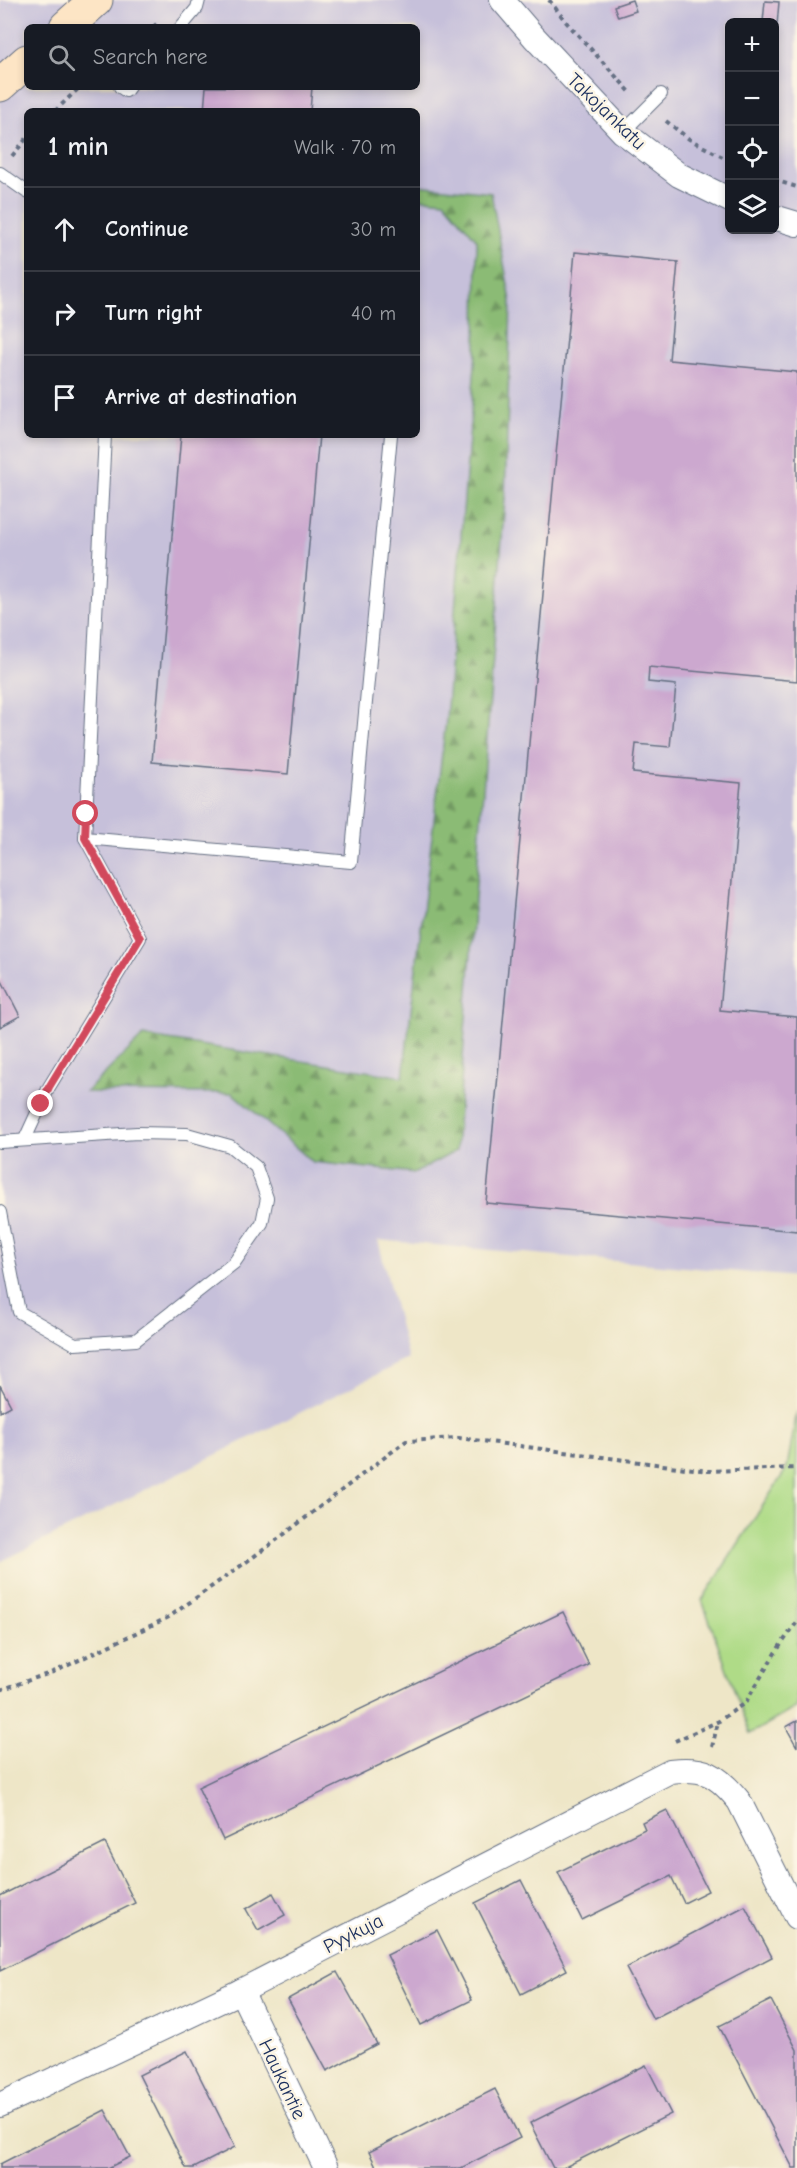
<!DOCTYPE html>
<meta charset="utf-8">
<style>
:root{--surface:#171b24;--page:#242831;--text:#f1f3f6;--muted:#9ea1a6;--line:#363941}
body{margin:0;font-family:"Comic Neue",sans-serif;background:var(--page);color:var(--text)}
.controls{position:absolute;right:18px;top:18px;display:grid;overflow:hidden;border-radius:9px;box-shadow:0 3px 9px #0003}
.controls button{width:54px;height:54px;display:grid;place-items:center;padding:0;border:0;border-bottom:2px solid var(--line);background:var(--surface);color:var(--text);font:30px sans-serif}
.stop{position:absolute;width:18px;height:18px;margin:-14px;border:4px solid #d1495b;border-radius:50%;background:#fff}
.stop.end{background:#d1495b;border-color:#fff;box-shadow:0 2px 6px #0008}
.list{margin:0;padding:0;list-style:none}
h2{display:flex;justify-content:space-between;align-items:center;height:78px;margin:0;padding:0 24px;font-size:26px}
h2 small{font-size:20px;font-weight:400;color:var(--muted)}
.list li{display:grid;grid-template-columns:39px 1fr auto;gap:18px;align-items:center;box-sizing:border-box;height:84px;padding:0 24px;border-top:2px solid var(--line)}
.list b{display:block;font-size:22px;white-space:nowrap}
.list em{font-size:20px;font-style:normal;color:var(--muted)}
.icon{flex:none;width:33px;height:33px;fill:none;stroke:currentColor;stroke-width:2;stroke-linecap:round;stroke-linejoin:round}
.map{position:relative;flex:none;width:797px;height:2168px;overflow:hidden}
.search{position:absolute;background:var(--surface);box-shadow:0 3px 9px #0003;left:24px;top:24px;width:396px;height:66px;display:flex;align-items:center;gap:15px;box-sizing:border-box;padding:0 21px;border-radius:9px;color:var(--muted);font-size:22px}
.panel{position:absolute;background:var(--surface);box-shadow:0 3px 9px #0003;left:24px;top:108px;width:396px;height:330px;border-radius:9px}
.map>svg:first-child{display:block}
.industrial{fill:#c6c0da;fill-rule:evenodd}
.forest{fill:url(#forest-firs);stroke:#537569;stroke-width:1.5}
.park{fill:#afdb87;stroke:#658572;stroke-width:1.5}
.building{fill:#cca8cf}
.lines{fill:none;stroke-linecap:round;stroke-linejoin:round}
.lane-casing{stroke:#656f83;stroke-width:14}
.street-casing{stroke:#656f83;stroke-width:26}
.secondary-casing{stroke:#656f83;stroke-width:35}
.path{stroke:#656f83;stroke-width:4;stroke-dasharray:4.5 4.5;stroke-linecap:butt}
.lane{stroke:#fff;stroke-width:12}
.street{stroke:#fff;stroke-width:24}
.secondary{stroke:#fde5c5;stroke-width:33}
.route{stroke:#d1495b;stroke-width:8}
.labels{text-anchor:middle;stroke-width:5;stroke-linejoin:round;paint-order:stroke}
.street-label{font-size:20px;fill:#1b2f5e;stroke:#fcf5e5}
</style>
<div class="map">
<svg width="797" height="2168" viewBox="0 0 797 2168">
<defs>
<pattern id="forest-firs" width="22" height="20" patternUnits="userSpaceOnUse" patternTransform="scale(1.5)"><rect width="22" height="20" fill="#8bbb74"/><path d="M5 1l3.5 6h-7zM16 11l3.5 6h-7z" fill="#719862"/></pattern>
</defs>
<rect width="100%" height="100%" fill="#fcf5e5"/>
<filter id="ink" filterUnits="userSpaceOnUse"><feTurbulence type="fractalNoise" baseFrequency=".0167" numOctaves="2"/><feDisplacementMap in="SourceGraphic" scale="12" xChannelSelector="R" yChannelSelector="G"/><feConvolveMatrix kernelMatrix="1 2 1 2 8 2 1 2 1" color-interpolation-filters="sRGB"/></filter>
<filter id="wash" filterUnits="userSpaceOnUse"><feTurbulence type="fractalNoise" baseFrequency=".008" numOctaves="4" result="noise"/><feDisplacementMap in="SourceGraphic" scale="24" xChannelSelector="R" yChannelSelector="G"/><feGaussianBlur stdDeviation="1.35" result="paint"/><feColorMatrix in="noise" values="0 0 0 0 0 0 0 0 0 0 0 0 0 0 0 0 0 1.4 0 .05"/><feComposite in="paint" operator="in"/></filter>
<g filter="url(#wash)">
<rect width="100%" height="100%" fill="#eee6c7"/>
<path class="industrial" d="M0,0H797V1277L378,1240L408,1359L0,1562ZM730,22H774V230H730ZM27,27H417V87H27ZM27,111H417V435H27Z"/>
<path class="forest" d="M417,185L491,193L511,301L505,498L456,1151L415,1173L313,1162L232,1093L86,1092L143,1036L403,1077L446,720L476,352L477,240L444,201L417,198Z"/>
<path class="park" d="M797,1411V1707L750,1734L702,1600L787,1468Z"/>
<g id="blocks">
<g class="building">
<path d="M632,0L636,11L618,17L614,6Z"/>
<path d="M765,1L779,2L776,37H774V22H763Z"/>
<path d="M206,87H312L310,111H204Z"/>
<path d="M575,252L678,262L669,360L797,372V681L649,667L648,682L676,685L670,747L636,744L633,773L741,783L720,1010L797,1017V1231L486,1203Z"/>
<path d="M181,435H319L288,774L152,762Z"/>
<path d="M0,977L20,1016L0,1027Z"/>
<path d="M0,1385L11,1406L0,1412Z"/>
<path d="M563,1612L589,1665L223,1840L198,1787Z"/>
<path d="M797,1721V1747L786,1727Z"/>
<path d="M667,1810L708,1891L684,1903L671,1876L582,1920L558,1872L645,1829L642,1822Z"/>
<path d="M105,1843L135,1903L0,1971V1896Z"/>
<path d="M521,1880L567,1970L521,1994L475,1903Z"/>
<path d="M273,1893L285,1915L258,1930L246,1909Z"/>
<path d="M745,1906L772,1957L653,2019L626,1968Z"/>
<path d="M437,1930L472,2000L421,2025L387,1955Z"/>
<path d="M337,1972L377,2044L327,2071L288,1999Z"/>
<path d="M771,2000L797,2050V2168H793L719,2026Z"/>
<path d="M187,2051L235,2147L194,2168H186L139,2075Z"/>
<path d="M646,2065L671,2114L563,2168H553L530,2123Z"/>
<path d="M495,2089L520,2138L461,2168H377L369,2152Z"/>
<path d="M105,2110L130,2157L108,2168H0V2164Z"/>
</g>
</g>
</g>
<g filter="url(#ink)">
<use href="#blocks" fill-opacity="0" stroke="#656f83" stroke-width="1.5"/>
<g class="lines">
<g class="lane-casing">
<g id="lane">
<path d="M181,27L197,8L199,0"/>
<path d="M120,87L126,91L129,87"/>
<path d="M623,132L661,94"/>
<path d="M0,173L27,192"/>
<path d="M85,838L351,862L391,435"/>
<path d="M25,1139L49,1087L140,938L85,838L105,435"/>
<path d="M0,1142L137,1133L187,1134L230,1146L256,1167L267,1198L262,1223L234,1263L136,1340L75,1344L19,1312L0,1212"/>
</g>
</g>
<g class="street-casing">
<g id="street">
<path d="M502,0L534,37L623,132L679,175L730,200"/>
<path d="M774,217L797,224"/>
<path d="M241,1991L326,2168"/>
<path d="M0,2105L241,1991L670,1771C705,1767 717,1774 739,1801L797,1917"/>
</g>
</g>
<g class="secondary-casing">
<g id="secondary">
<path d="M66,27L96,0"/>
<path d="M0,85L27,61"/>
</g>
</g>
<g class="path">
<path d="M549,0L567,23L632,94"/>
<path d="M153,27L159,22"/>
<path d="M55,111L80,87"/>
<path d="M666,121L689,139L730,161"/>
<path d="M12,156L27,138"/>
<path d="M774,180L797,187"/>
<path d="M0,1690L56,1671L169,1617L270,1545L406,1441L459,1438L708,1471L797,1468"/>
<path d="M675,1741L719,1721L746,1702L775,1653L797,1622"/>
<path d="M712,1747L718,1722"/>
</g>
<use href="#lane" class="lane"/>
<use href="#street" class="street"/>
<use href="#secondary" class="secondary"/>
</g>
</g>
<g class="lines" filter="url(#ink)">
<path class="route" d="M41,1104L49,1087L140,938L85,838L86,814"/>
</g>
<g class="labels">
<g class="street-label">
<text transform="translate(607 111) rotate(44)" y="7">Takojankatu</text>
<text transform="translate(353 1933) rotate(-27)" y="7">Pyykuja</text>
<text transform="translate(283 2079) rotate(65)" y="7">Haukantie</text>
</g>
</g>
</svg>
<div class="controls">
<button>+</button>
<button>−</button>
<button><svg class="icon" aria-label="locate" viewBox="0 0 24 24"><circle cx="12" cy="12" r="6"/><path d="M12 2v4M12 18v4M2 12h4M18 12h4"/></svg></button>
<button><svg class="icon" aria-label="layers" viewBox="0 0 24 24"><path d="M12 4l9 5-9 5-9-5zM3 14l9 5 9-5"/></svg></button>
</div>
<div class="stop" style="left:86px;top:814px"></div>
<div class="stop end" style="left:41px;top:1104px"></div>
<div class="search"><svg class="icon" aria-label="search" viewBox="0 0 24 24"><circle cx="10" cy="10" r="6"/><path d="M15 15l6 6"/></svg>Search here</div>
<section class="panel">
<h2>1 min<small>Walk · 70 m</small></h2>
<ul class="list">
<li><svg class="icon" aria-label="ahead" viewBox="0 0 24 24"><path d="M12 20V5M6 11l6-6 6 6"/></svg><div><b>Continue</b></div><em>30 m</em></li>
<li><svg class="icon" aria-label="right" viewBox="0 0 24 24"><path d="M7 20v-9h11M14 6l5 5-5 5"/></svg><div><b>Turn right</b></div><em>40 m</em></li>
<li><svg class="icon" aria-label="arrive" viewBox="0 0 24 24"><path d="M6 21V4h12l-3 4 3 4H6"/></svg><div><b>Arrive at destination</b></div></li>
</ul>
</section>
</div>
